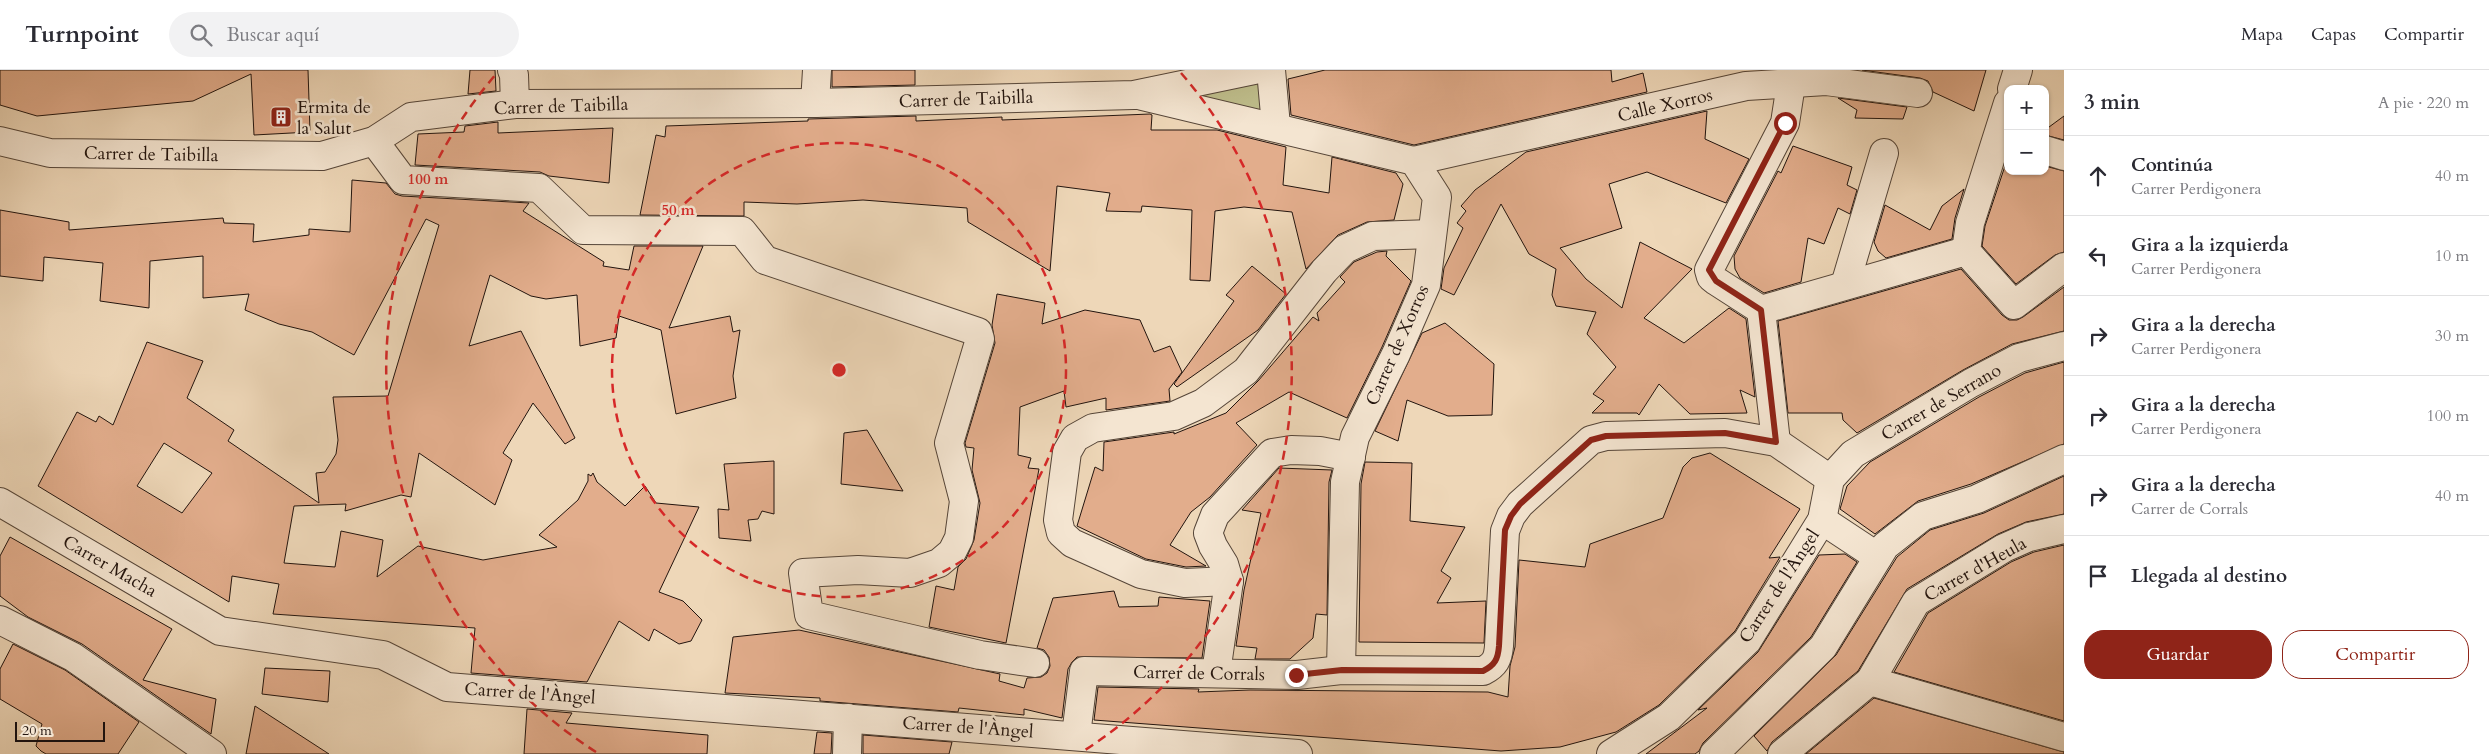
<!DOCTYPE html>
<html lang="es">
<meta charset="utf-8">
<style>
:root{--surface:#fff;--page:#f2f2f3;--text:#2b2b33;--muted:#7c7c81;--line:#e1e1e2;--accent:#8f2418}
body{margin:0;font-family:Cardo,serif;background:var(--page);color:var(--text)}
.controls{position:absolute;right:15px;top:15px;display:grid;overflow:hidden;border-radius:10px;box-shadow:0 1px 4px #0004}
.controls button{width:45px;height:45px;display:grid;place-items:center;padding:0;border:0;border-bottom:1px solid var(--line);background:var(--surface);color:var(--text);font:25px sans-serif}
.scale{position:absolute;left:15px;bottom:12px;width:90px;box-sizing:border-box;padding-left:5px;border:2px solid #22140e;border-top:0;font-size:14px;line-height:18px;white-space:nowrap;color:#22140e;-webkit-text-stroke:4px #f4e5d1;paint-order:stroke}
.stop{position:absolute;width:15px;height:15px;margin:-11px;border:4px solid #8f2418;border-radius:50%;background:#fff}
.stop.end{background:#8f2418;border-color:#fff;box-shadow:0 1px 5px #0008}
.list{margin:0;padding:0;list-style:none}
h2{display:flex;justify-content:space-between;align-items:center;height:65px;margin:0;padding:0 20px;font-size:21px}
h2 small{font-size:16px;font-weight:400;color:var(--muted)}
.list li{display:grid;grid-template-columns:32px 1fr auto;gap:15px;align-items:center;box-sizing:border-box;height:80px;padding:0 20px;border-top:1px solid var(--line)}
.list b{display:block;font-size:19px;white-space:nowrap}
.list p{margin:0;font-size:16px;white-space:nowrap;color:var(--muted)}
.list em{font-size:16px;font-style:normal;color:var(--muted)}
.actions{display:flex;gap:10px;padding:15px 20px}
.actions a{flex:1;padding:11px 0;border:1px solid var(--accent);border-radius:20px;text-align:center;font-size:18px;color:var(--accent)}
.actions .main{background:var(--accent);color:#fff}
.icon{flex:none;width:28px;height:28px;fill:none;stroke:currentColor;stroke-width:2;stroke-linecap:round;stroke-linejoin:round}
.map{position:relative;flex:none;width:2064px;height:684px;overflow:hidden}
header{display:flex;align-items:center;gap:30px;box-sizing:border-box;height:70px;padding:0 25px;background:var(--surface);border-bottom:1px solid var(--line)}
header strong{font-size:24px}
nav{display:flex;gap:28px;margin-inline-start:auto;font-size:18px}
.search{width:350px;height:45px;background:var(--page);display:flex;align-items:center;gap:12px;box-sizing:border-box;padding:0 18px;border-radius:28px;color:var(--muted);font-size:19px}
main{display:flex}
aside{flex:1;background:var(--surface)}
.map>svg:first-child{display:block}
.green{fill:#bebd8b;stroke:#70684c}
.building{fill:#e2ad8c;stroke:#22140e;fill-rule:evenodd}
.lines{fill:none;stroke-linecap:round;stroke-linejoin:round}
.minor-casing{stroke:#554538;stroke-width:30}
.minor{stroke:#f4e5d1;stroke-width:28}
.route{stroke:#8f2418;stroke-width:6}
.ring{fill:none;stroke:#d62828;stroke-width:2.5;stroke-dasharray:9 6}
.labels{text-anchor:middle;stroke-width:5;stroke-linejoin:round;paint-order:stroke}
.street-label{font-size:18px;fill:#22140e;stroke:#f4e5d1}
.poi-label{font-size:18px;fill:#22140e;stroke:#f4e5d1;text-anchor:start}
.centre{fill:#d62828;stroke:#f4e5d1;stroke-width:2.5}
.ring-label{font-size:15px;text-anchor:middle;font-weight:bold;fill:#d62828;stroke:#f4e5d1;stroke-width:5;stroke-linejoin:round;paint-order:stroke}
</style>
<header>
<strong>Turnpoint</strong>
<div class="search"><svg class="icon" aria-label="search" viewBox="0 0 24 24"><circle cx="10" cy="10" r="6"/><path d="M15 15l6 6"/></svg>Buscar aquí</div>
<nav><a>Mapa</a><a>Capas</a><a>Compartir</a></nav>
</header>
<main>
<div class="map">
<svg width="2064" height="684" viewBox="0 0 2064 684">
<rect width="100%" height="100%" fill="#eed7b8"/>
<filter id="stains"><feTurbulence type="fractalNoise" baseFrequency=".004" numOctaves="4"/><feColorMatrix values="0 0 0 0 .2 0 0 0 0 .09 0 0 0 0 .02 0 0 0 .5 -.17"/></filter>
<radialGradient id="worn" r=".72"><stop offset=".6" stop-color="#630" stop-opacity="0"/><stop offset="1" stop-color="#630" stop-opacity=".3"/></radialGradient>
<path class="green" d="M1254,0L1276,56L1134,25Z"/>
<g class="building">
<path d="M0,0H308L310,62L254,65L251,4L193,31L37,46L0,35Z"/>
<path d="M470,0H495L496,21L468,24Z"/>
<path d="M832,0H915V15L832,17Z"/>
<path d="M1325,0H1611L1612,12L1643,3L1647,22L1414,75L1291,45L1288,9Z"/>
<path d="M1862,0H1986L1974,41L1933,22L1928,11L1920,8Z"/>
<path d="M1838,28L1907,37L1903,49L1855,48L1857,40Z"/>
<path d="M1707,41L1705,69L1749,89L1726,133L1647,102L1609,114L1622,158L1560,178L1586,209L1622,238L1640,172L1692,199L1644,248L1684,273L1729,238L1746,249L1755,327L1740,320L1747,343L1690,344L1659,314L1639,345L1637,343H1592L1604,331L1593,324L1616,297L1587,264L1596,242L1556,236L1552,225L1556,199L1529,184L1501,134L1454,225L1441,219L1444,198L1463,158L1457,153L1466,141L1461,136L1475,120L1526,82Z"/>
<path d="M1150,44L1152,45L1151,60H1217L1286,77L1283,115L1329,123L1332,87L1396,103L1403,114L1394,150L1367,152L1338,165L1306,199L1292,142L1244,137L1215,141L1210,211L1190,210L1192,140L1142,136L1141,142L1106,141L1110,123L1057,116L1050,201L968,152L967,138L863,130L797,134L744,132V146L640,145L656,65L665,67L666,56L808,51V49L916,46V51L1002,47V50Z"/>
<path d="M2064,46V70L2045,65V60Z"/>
<path d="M498,52V63L613,58L609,113L549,106L540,102L415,95L418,64L464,62L465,56Z"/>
<path d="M1793,76L1852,97L1847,115L1857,120L1850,144L1838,138L1824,174L1808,168L1801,212L1764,223L1740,208L1735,199L1734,186L1778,101L1781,103Z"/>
<path d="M2008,87V101H2045V96L2064,101V182L2055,185L2016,214L1982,176L1985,156Z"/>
<path d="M352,110L386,113L395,124L402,126L529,133L523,141L604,192L603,196L629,200L634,176H703L669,258L730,246L733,262L740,260L733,306L736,328L676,344L661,260L619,246L616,268L580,276L577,225L546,229L531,226L490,205L469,276L521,261L575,368L565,374L533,333L503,383L512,390L495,435L419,383L411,427L401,425L345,441L346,434L294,436L284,493L335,497L341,461L383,470L377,507L418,476L483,490L557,477L539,465L578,430L588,411V404L591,406L593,403L597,412L625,436L645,416L656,433L699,437L659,522L683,531L702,550L691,571L679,574L654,559L649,571L619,551L587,612L471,603L475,558L273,544L279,514L232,506L229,532L38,416L77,342L96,352L99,346L113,355L147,272L203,291L187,328L234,360L228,371L319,433L316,403L325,402L336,384L338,370L333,327L388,326L439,155L426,149L354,285L312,262L279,254L245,240L249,224L203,228V186L150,191L149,238L100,231L103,193L44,187L43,211L0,206V140L69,152V160L223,148L224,153L254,154L253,172L309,165V159L350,162ZM164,373L212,403L182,443L137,416Z"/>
<path d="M1964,119L1955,148L1952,169L1886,188L1878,181L1874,172L1885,135L1930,160L1942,136Z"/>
<path d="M1387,181L1386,186L1411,211L1382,277L1347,348L1289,322L1236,353L1257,375L1210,427L1191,442L1170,475L1206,496L1186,497L1146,489L1077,456L1095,397L1103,401L1104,372L1174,362V364L1226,343L1258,311L1313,247L1319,251L1317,243L1345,212L1340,207L1354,192L1377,182Z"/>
<path d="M1252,196L1286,224L1258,260L1177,317L1174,314L1234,231L1226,225Z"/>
<path d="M1961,199L2002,245L2009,250H2017L2023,247L2064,217V261L2012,274L1963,300L1857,363L1843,350L1842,343H1788L1778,251Z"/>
<path d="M997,224L1045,233L1042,254L1085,240L1140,250L1154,282L1170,276L1182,302L1169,319L1170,331L1106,340V328L1066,337L1064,321L1020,337L1018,385L1031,388L1028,398L1039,399L1006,573L929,557L936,516L954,520L958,497L966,489L974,470L980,433L972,400L974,378L966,377L965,373L995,273L992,255Z"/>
<path d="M1445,253L1494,294L1492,345L1448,346L1407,330L1398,371L1375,361L1422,263Z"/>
<path d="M2064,292V374L1971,414L1918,431L1875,464L1840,439L1847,416L1870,392L1979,327L2025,303Z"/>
<path d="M867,360L903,421L841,414L844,363Z"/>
<path d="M1710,383L1800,439L1769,488L1780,487L1735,561L1659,635L1616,662L1560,677L1501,681L1094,650L1098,617L1199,619L1198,622L1250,620L1488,622L1508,627L1510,596L1515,577L1519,490L1585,497L1590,474L1663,448L1683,397L1692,388Z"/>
<path d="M774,391V444L762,441L758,449L748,450L751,471L719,468L718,439L729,440L724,394Z"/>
<path d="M1365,392L1412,393L1410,451L1465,457L1441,501L1451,508L1437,533L1486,531L1484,573L1359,572L1361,414Z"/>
<path d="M1279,398L1332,400L1329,412L1327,545L1316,544L1313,568L1290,589H1255L1257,578L1236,576L1244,520L1261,443L1242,440Z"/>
<path d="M2064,406V444L2026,452L1998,464L1907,519L1858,601L1772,672L1767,681L1754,666L1836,585L1897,487L1930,460L1984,443Z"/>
<path d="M10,467L172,559L143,610L216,629L211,664L82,574L28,547L0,526V486Z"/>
<path d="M2064,475V651L1894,602L1928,543L2011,492L2034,482Z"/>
<path d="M1845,484L1857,492L1811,567L1703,673L1699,681L1695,684H1646L1707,638L1698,640L1758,582L1819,485Z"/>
<path d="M1114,521L1119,537L1158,536L1159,527L1210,531L1202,588L1077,587L1072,592L1068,599L1062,648L1024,639V645L959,638L958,642L820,631V628L725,623L733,567L799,560L1000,604L999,611L1024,618L1027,608L1041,607L1047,603L1050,596L1049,587L1044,580L1037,578L1053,528Z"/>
<path d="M13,574L65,600L139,652L118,684H46L41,681L36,676L42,654L0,629V599Z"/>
<path d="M265,598L330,601L328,632L262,624Z"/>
<path d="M1874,628L2064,682V684H1806Z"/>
<path d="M255,636L329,684H246Z"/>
<path d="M527,639L572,643L566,653L708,665L707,684H524Z"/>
<path d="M817,662L832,663L831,684H814Z"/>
<path d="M863,665L952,672L949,684H863Z"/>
</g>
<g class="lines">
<g class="minor-casing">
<g id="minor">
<path d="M512,0L514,5L515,34"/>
<path d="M1271,0L1276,56"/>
<path d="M2012,19L2018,0"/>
<path d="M1142,26L1414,91L1437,127L1426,215L1396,284L1355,367L1345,412L1341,600"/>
<path d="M815,33L817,0"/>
<path d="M2008,33L1970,153L1966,181L2014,235L2064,197"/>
<path d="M0,71L50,83L322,86L374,71L411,47L515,34L815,33L1134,25L1254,0"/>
<path d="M374,71L403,110L539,118L583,160L742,161L765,190L978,262L980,269L949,373L964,431L959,468L952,482L939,493L910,503L858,500L803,503L809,545L980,585L1035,593"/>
<path d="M2045,80L2064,86"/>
<path d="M1414,91L1746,16L1826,11L1918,23"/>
<path d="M1845,215L1884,83"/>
<path d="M1761,240L1966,181"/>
<path d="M1776,372L1761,240L1716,211L1711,207L1709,200L1785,53L1791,14"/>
<path d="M0,432L220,561L383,585L447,617L1298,684"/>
<path d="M1822,450L1878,487"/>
<path d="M1229,511L1185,513L1141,504L1072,473L1061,463L1058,450L1067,382L1075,368L1093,358L1174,346L1203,333L1246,301L1324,201L1345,179L1373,166L1432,164"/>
<path d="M0,550L73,587L212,684"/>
<path d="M1216,603L1229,511L1224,494L1213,476L1208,463L1215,445L1272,383L1291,380L1320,381L1351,387"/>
<path d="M1870,611L1916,532L2004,478L2029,467L2064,459"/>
<path d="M1076,665L1084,601L1297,605L1341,600L1483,601C1495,595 1498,589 1499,576L1505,461L1511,446L1520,434L1591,370L1606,366L1725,363L1776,372L1830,409"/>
<path d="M847,684L848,648"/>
<path d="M1611,684L1669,647L1747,571L1822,450L1830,409L1853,384L1971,313L2019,288L2064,276"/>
<path d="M1714,684L1823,577L1885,476L1923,446L1977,429L2064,389"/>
<path d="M1782,684L1870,611L2064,667"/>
</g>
</g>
<use href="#minor" class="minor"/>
</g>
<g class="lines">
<path class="route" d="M1296,605L1342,600L1483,601C1495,595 1498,589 1499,576L1505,460L1511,446L1520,434L1591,370L1606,366L1725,363L1776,372L1761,240L1716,211L1709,200L1785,53"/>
</g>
<g class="ring">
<circle cx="839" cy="300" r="227"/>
<path d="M596 682A453 453 0 0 1 497 3M1181 3A453 453 0 0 1 1082 682"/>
</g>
<defs>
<g id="building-square" transform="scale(1.125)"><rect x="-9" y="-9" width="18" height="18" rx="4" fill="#8f2418" stroke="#f4e5d1"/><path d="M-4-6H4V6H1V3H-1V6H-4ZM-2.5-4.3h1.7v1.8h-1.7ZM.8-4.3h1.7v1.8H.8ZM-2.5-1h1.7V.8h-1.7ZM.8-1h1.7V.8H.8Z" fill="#fff"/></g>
</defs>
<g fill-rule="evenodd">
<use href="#building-square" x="281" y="47"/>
</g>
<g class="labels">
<g class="street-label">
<text transform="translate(966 29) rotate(-2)" y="6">Carrer de Taibilla</text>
<text transform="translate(1665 35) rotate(-13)" y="6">Calle Xorros</text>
<text transform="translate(561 36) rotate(-2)" y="6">Carrer de Taibilla</text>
<text transform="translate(151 84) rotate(1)" y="6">Carrer de Taibilla</text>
<text transform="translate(1397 275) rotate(-66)" y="6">Carrer de Xorros</text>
<text transform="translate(1941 332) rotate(-30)" y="6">Carrer de Serrano</text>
<text transform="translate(110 496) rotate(30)" y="6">Carrer Macha</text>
<text transform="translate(1975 499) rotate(-29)" y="6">Carrer d'Heula</text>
<text transform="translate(1779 516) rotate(-57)" y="6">Carrer de l'Àngel</text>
<text transform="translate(1199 603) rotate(1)" y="6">Carrer de Corrals</text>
<text transform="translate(530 623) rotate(4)" y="6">Carrer de l'Àngel</text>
<text transform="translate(968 657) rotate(4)" y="6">Carrer de l'Àngel</text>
</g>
<g class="poi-label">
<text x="297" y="43">Ermita de<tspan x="297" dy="21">la Salut</tspan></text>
</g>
</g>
<circle cx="839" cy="300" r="8" class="centre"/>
<g class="ring-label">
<text x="428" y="114">100 m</text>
<text x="678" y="145">50 m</text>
</g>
<rect width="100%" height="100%" filter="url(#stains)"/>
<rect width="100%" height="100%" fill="url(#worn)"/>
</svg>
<div class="controls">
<button>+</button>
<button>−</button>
</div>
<div class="scale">20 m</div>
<div class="stop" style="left:1785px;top:53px"></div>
<div class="stop end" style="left:1296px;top:605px"></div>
</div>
<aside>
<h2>3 min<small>A pie · 220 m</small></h2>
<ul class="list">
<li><svg class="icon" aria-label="ahead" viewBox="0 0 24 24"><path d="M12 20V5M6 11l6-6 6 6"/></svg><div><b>Continúa</b><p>Carrer Perdigonera</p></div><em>40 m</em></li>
<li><svg class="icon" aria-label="left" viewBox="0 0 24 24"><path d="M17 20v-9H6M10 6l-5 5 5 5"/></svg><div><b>Gira a la izquierda</b><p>Carrer Perdigonera</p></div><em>10 m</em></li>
<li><svg class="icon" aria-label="right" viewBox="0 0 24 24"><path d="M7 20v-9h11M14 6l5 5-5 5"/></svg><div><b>Gira a la derecha</b><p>Carrer Perdigonera</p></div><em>30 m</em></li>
<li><svg class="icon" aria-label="right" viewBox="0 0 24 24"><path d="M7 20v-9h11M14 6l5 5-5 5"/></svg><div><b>Gira a la derecha</b><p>Carrer Perdigonera</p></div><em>100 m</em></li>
<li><svg class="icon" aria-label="right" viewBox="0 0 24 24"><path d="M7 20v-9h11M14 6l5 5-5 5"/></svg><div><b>Gira a la derecha</b><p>Carrer de Corrals</p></div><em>40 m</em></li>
<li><svg class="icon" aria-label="arrive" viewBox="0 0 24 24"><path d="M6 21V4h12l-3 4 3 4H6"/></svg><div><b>Llegada al destino</b></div></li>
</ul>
<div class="actions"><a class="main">Guardar</a><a>Compartir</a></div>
</aside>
</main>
